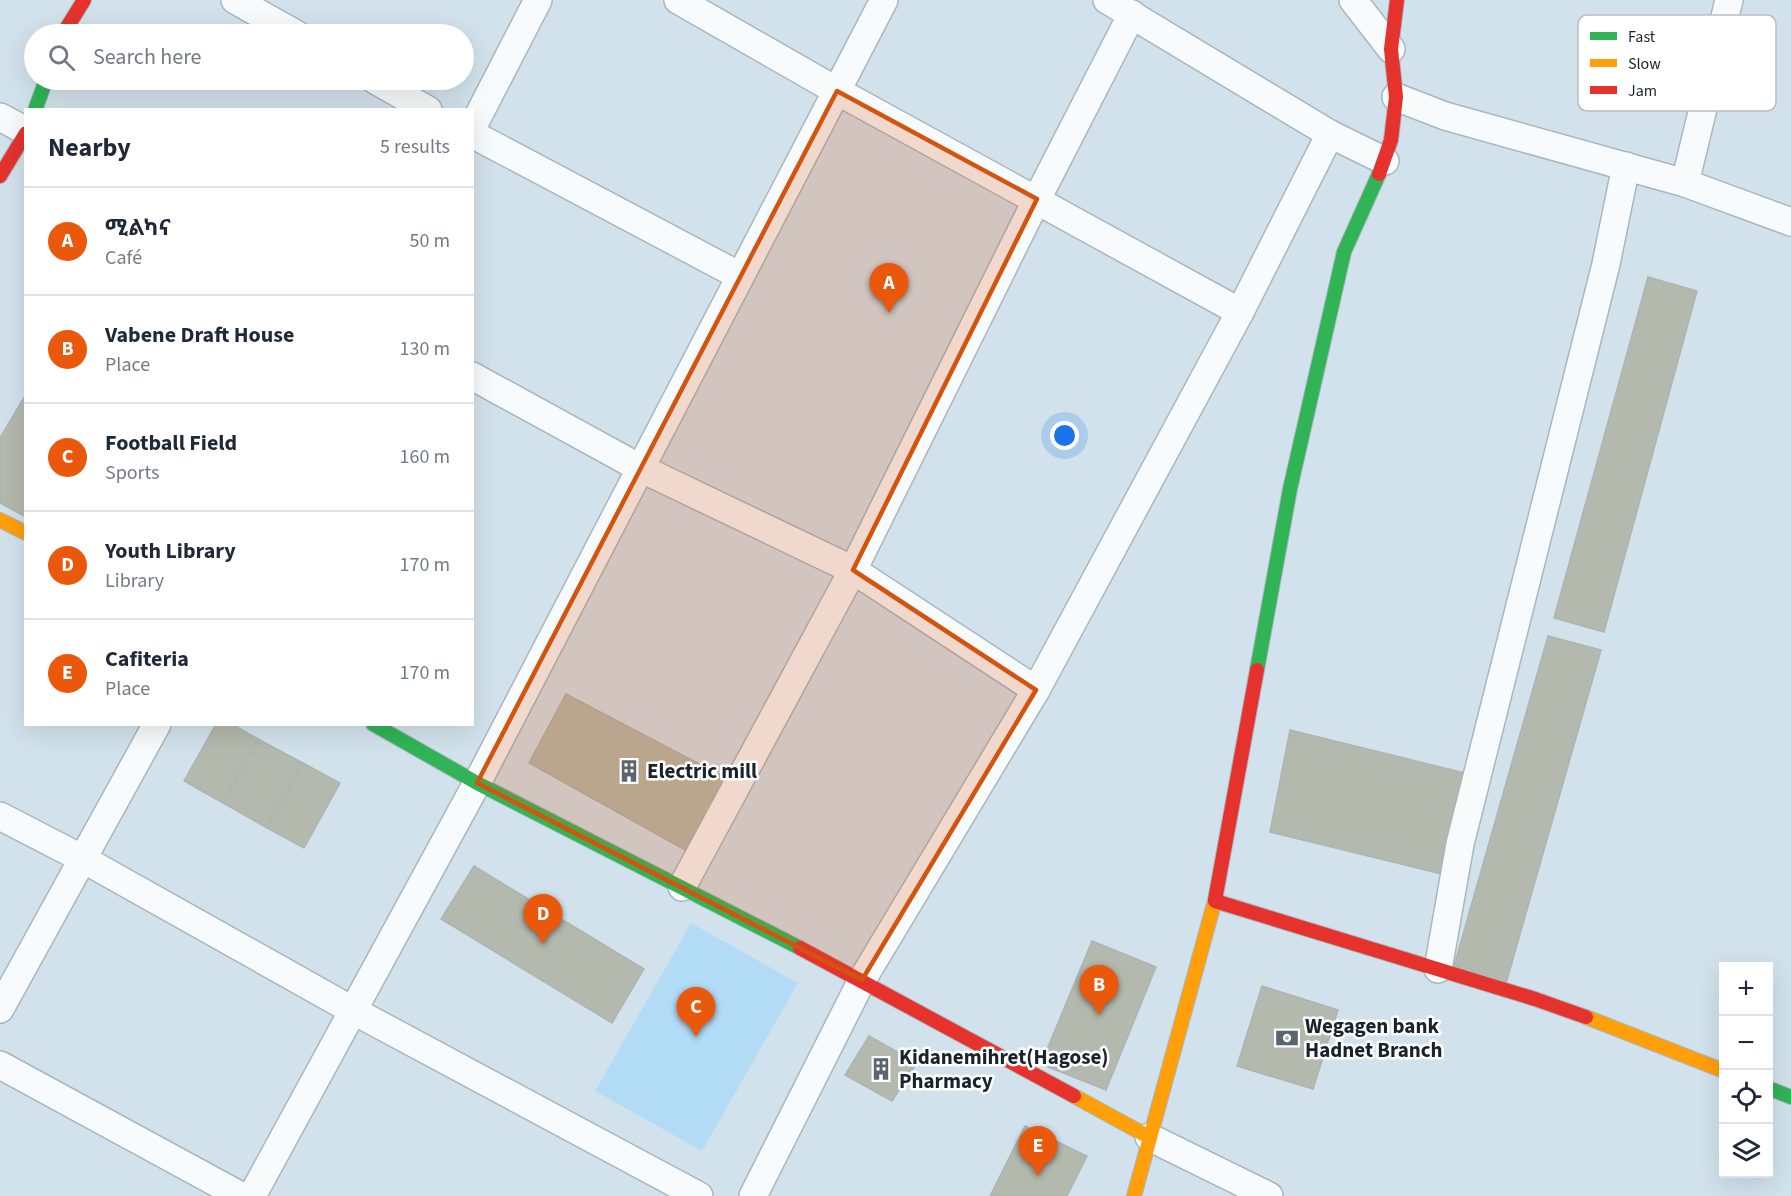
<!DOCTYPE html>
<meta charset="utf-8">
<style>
:root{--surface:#fff;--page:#f6f6f7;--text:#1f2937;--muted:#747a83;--line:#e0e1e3;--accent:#ea580c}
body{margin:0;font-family:"Source Sans 3","Noto Sans Ethiopic",sans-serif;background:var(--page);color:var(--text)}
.controls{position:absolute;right:18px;bottom:18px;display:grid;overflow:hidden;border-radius:0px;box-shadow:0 6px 24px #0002}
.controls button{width:54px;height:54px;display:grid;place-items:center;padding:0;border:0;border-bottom:2px solid var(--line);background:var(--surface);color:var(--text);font:30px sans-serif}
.you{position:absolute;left:1065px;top:436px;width:21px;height:21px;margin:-15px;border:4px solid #fff;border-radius:50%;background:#1a73e8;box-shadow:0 0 0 9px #1a73e833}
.badge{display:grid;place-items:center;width:39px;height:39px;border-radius:50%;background:var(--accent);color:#fff;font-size:20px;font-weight:700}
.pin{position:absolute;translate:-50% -50px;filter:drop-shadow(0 2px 3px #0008)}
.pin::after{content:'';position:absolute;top:32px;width:21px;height:18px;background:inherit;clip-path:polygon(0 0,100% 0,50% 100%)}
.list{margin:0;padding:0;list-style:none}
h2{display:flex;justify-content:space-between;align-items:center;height:78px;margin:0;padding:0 24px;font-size:26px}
h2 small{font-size:20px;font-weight:400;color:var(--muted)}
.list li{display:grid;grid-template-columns:39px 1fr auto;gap:18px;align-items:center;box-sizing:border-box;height:108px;padding:0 24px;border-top:2px solid var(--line)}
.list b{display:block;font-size:22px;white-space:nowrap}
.list p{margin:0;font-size:20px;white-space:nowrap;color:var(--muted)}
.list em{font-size:20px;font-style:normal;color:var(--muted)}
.icon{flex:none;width:33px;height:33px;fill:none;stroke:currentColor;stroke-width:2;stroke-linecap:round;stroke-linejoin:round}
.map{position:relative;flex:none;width:1791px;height:1196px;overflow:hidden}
.search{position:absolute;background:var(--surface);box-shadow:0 6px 24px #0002;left:24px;top:24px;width:450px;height:66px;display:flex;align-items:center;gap:15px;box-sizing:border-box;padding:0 21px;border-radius:33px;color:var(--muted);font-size:22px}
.panel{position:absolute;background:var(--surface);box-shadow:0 6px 24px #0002;left:24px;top:108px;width:450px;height:618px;border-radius:0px}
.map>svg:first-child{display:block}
.green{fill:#b2dcf6}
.building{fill:#b4b9ad;stroke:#adb4b3;stroke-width:1.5}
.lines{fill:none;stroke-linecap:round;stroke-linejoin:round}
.street-casing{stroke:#a9b6be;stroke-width:30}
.fast-casing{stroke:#a9b6be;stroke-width:16}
.slow-casing{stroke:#a9b6be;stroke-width:16}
.jam-casing{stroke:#a9b6be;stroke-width:16}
.street{stroke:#f8fbfc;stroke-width:27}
.fast{stroke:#30b455;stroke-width:14}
.slow{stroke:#ff9f0a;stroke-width:14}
.jam{stroke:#e5322d;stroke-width:14}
.marked{fill:#d3540f;fill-opacity:0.2;stroke:#d3540f;stroke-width:4.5;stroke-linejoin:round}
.labels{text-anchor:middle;stroke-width:5;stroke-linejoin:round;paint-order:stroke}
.poi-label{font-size:21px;font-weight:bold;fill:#18232a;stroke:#fff;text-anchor:start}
.key{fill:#fff;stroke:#babdbf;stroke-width:1.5}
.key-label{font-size:16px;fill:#18232a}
</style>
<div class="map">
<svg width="1791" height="1196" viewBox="0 0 1791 1196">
<rect width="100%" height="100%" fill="#d2e2ec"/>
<path class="green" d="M691,923L798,983L702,1151L595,1091Z"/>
<g class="building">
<path d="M1648,277L1697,291L1604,632L1554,618Z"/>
<path d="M26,394V517L0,503V438Z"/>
<path d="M1548,636L1601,650L1505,987L1452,973Z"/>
<path d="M566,694L730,780L694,855L529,763Z"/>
<path d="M216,724H232L258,739L223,803L184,781Z"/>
<path d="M1290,730L1465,773L1446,875L1270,832Z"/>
<path d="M258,739L303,763L267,828L223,803Z"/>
<path d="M303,763L340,783L304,848L267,828Z"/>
<path d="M474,866L644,969L612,1023L441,919Z"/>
<path d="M1092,941L1156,967L1106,1090L1041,1064Z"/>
<path d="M1262,986L1338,1010L1313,1089L1237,1066Z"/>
<path d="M869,1036L917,1063L892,1101L845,1075Z"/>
<path d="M1025,1126L1087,1156L1067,1196H990Z"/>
</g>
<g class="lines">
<g class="street-casing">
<g id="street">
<path d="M235,0L296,34"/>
<path d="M678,0L837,91L1240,312"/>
<path d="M1107,0L1330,134L1385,161"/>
<path d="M1353,0L1391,49"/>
<path d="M375,80L428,110"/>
<path d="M1396,97L1445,116L1685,183L1791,222"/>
<path d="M0,117L26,131"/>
<path d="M472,128L538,0"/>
<path d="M472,134L740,276"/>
<path d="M1685,183L1729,0"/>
<path d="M472,376L640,468L853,570L1036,690"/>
<path d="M0,816L83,859L352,1010L699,1196"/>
<path d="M682,887L853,570L1037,199L1132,14"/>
<path d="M1438,969L1460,844L1606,264L1626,166"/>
<path d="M0,1009L157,724"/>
<path d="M0,1065L241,1196"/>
<path d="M1149,1137L1269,1196"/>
<path d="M252,1196L477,783L884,0"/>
<path d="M753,1196L862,980L1036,690L1240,312L1330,134"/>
</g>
</g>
<g class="fast-casing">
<g id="fast">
<path d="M35,110L46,80"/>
<path d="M1257,670L1290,489L1344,252L1379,174"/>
<path d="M373,724L477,783L800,948"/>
<path d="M1768,1088L1791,1097"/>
</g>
</g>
<g class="slow-casing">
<g id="slow">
<path d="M0,520L26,533"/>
<path d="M1586,1017L1724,1071"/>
<path d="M1074,1096L1149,1137"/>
<path d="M1134,1196L1215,900"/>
</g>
</g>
<g class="jam-casing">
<g id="jam">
<path d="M63,34L84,0"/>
<path d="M1379,174L1391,140L1396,97L1391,49L1397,0"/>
<path d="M0,176L26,133"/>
<path d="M1215,900L1257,670"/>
<path d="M1215,901L1535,999L1586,1017"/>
<path d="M800,948L1074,1096"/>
</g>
</g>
<use href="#street" class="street"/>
<use href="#fast" class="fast"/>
<use href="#slow" class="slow"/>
<use href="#jam" class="jam"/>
</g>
<path class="marked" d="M837,91L1037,199L853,570L1036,690L862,980L477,783Z"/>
<defs>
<g id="building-bare" transform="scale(1.8)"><path d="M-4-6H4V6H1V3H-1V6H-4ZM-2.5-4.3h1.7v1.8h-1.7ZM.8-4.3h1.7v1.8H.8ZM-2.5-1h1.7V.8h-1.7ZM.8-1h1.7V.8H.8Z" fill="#59666e" stroke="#fff" stroke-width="2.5" paint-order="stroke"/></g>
<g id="bank-bare" transform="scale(1.8)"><path d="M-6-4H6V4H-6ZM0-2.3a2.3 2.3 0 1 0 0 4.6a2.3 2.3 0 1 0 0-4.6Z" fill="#59666e" stroke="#fff" stroke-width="2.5" paint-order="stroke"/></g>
</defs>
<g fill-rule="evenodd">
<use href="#building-bare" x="629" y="771"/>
<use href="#bank-bare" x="1287" y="1038"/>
<use href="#building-bare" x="881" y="1069"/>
</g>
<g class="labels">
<g class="poi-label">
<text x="647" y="778">Electric mill</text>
<text x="1305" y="1033">Wegagen bank<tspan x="1305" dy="24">Hadnet Branch</tspan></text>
<text x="899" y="1064">Kidanemihret(Hagose)<tspan x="899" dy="24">Pharmacy</tspan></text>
</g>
</g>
<rect x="1578" y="15" width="198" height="96" rx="9" class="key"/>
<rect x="1590" y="32" width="27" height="8" fill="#30b455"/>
<rect x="1590" y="59" width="27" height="8" fill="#ff9f0a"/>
<rect x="1590" y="86" width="27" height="8" fill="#e5322d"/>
<g class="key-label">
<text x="1628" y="42">Fast</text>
<text x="1628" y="69">Slow</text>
<text x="1628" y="96">Jam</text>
</g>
</svg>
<div class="controls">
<button>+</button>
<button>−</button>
<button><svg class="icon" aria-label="locate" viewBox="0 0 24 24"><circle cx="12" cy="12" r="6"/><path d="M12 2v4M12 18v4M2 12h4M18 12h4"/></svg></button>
<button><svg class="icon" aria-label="layers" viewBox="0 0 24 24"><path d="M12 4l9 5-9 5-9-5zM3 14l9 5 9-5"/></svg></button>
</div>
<div class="you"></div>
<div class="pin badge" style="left:889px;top:313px">A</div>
<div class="pin badge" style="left:1099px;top:1015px">B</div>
<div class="pin badge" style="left:696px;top:1037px">C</div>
<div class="pin badge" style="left:543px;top:944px">D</div>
<div class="pin badge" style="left:1038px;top:1176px">E</div>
<div class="search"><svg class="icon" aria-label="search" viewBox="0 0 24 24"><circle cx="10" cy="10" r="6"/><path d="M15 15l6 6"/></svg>Search here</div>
<section class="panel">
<h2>Nearby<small>5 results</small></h2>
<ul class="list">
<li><span class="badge">A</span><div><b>ሚልካና</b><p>Café</p></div><em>50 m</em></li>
<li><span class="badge">B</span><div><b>Vabene Draft House</b><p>Place</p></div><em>130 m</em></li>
<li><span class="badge">C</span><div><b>Football Field</b><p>Sports</p></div><em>160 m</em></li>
<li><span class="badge">D</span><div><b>Youth Library</b><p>Library</p></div><em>170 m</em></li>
<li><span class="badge">E</span><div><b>Cafiteria</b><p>Place</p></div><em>170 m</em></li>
</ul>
</section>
</div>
